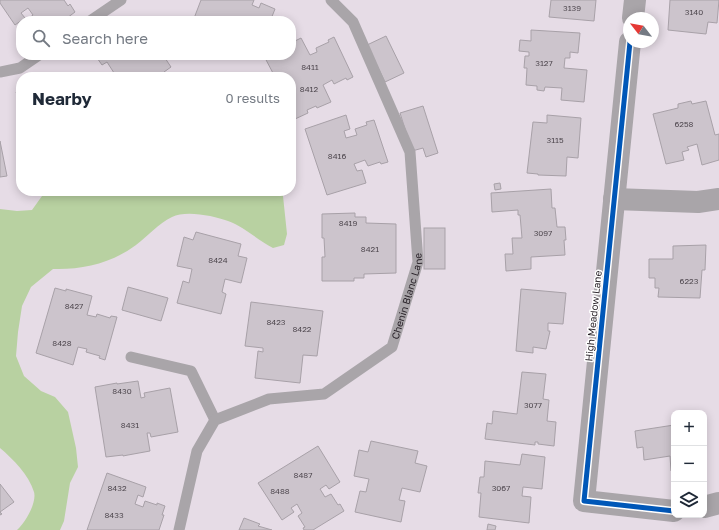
<!DOCTYPE html>
<meta charset="utf-8">
<style>
:root{--surface:#fff;--page:#f6f6f7;--text:#1f2937;--muted:#747a83;--line:#e0e1e3}
body{margin:0;font-family:"Golos Text",sans-serif;background:var(--page);color:var(--text)}
.controls{position:absolute;right:12px;bottom:12px;display:grid;overflow:hidden;border-radius:8px;box-shadow:0 2px 10px #0003}
.controls button{width:36px;height:36px;display:grid;place-items:center;padding:0;border:0;border-bottom:1px solid var(--line);background:var(--surface);color:var(--text);font:20px sans-serif}
.compass{position:absolute;left:623px;top:12px;width:36px;height:36px;border-radius:50%;background:var(--surface);box-shadow:0 2px 10px #0003;rotate:301deg}
.list{margin:0;padding:0;list-style:none}
h2{display:flex;justify-content:space-between;align-items:center;height:52px;margin:0;padding:0 16px;font-size:17px}
h2 small{font-size:13px;font-weight:400;color:var(--muted)}
.icon{flex:none;width:22px;height:22px;fill:none;stroke:currentColor;stroke-width:2;stroke-linecap:round;stroke-linejoin:round}
.map{position:relative;flex:none;width:719px;height:530px;overflow:hidden}
.search{position:absolute;background:var(--surface);box-shadow:0 2px 10px #0003;left:16px;top:16px;width:280px;height:44px;display:flex;align-items:center;gap:10px;box-sizing:border-box;padding:0 14px;border-radius:16px;color:var(--muted);font-size:15px}
.panel{position:absolute;background:var(--surface);box-shadow:0 2px 10px #0003;left:16px;top:72px;width:280px;height:124px;border-radius:16px}
.map>svg:first-child{display:block}
.water{fill:#b8d1a1}
.building{fill:#ccc4cc;stroke:#a8a1a8}
.lines{fill:none;stroke-linecap:round;stroke-linejoin:round}
.service{stroke:#a9a5a9;stroke-width:11}
.minor{stroke:#a9a5a9;stroke-width:22}
.cycleway-casing{stroke:#fff;stroke-width:8}
.cycleway{stroke:#0057b8;stroke-width:5}
.labels{text-anchor:middle;stroke-width:3;stroke-linejoin:round;paint-order:stroke}
.number-label{font-size:8px;fill:#4f484f}
.street-label{font-size:10px;fill:#251e25;stroke:#fff}
</style>
<div class="map">
<svg width="719" height="530" viewBox="0 0 719 530">
<rect width="100%" height="100%" fill="#e6dce6"/>
<path class="water" d="M51,191H281L283,196L287,234L284,245L273,248C257,240 245,227 228,221C214,216 186,210 172,217C158,224 148,236 136,245C112,263 82,270 53,269L31,287L22,306L18,332L16,356L24,376L41,391L55,397L68,412L76,448L78,467L70,483L64,521L60,530H17C25,523 37,503 34,492C29,475 13,459 0,448V209L17,211L32,210L42,196Z"/>
<g class="building">
<path d="M0,0H64L68,6L70,4L75,12L63,21H29L28,19L33,15L28,8L21,13L25,18L15,25L0,3Z"/>
<path d="M201,0H254L252,5L259,8L261,3L275,9L271,19L269,18L268,21H193Z"/>
<path d="M551,0H596L594,21L549,17Z"/>
<path d="M670,0H719L717,23L708,22L706,34L668,30Z"/>
<path d="M531,30L580,33L578,53L570,52V58H565L564,68L587,70L584,102L561,100L562,88L545,87L544,91L537,90V86L526,85L527,68H524L525,56H529V52L519,51L520,40L531,41Z"/>
<path d="M386,36L404,73L385,82L367,45Z"/>
<path d="M334,37L353,77L347,80L346,78L334,84L332,80L323,85L331,102L317,108L316,106L307,110L308,113L295,119L291,111V77H277L276,74L274,75L264,56L291,55V43L301,38L310,55L317,52L316,48L329,42L328,40Z"/>
<path d="M95,55H163L171,67L164,72L168,77H115L116,76L107,62L102,65Z"/>
<path d="M21,89V102L16,92Z"/>
<path d="M691,101L692,104L706,101L715,135L719,134V160L702,165L697,144L687,147L689,150L682,152L684,160L666,164L653,114L678,108V104Z"/>
<path d="M423,106L438,153L426,157L423,148L412,151L400,113Z"/>
<path d="M346,115L350,129L344,131L346,138L357,135L355,129L367,125L366,122L374,120L388,162L381,164L380,162L368,166L365,160L354,164L357,171L362,170L366,183L327,195L305,129Z"/>
<path d="M547,115L581,118L578,158L567,157L566,176L538,175V174L527,173L533,122L547,123Z"/>
<path d="M0,141L7,176L0,177Z"/>
<path d="M500,183L501,189L495,190L494,184Z"/>
<path d="M551,189L552,208H555L557,227H565L566,240H564L565,255L531,257V269L506,271L505,254H513L512,238H522L520,215H518V210L492,212L491,193Z"/>
<path d="M355,213V217H366V223L396,224V273L364,274V278H354V281H322V257H325L324,238H322V214Z"/>
<rect x="424" y="228" width="21" height="41"/>
<path d="M196,232L241,244L238,256L247,258L241,283L225,279L222,292L226,294L221,314L177,303L183,281L189,283L192,269L177,266L184,237L193,240Z"/>
<path d="M706,245L705,270H702L700,298L658,297L659,288H655V278H649V259H673V246Z"/>
<path d="M128,287L168,298L161,321L122,310Z"/>
<path d="M55,288L66,291V289L92,296L87,315L96,317L97,314L110,318L111,316L117,317L105,360L99,358L100,356L86,352L87,349L78,347L73,365L36,353Z"/>
<path d="M521,289L566,293L563,324L548,323V331H550L546,349L533,347V353L516,351Z"/>
<path d="M251,302L323,311L317,356L303,355L300,383L255,378L258,351L263,352V348L245,346Z"/>
<path d="M522,372L546,374L543,399L549,400L547,421L556,422L554,446L538,444V442H535V445L485,439L487,423L492,424L493,411L517,414Z"/>
<path d="M138,381L141,398L145,397L144,393L170,388L178,432L151,437L150,433H147L150,451L128,455L123,456V455L106,457L95,387L117,383V384Z"/>
<path d="M674,425V470L671,471L670,456L644,460L643,447L637,448L635,431Z"/>
<path d="M371,441L418,451L415,463L427,466L420,492L402,488L399,500L405,501L401,522L355,512L360,491L366,492L369,479L354,476L359,450L368,452Z"/>
<path d="M318,446L340,482L329,489L326,485L320,489L325,497L331,494L338,505L340,504L344,511L313,530H304L303,528L305,527L298,516L302,513L297,504L291,508L294,512L282,520L258,483Z"/>
<path d="M522,454L545,457L542,489L523,487L522,496L531,497L529,523L479,517L481,493H478L480,477H484L485,461L520,465Z"/>
<path d="M107,473L146,487L143,497L138,495L135,504L143,507L145,501L157,505V503L165,506L162,515H164L159,530H87Z"/>
<path d="M0,484L14,502L0,512L2,514L0,515Z"/>
<path d="M244,518L260,524L258,526L272,530H239Z"/>
<path d="M488,524L496,526L495,530H487Z"/>
</g>
<g class="lines">
<g class="service">
<path d="M90,21L121,0"/>
<path d="M0,72L20,68L39,55"/>
<path d="M131,357L191,371L215,420"/>
<path id="s1" d="M179,530L197,451L215,420L269,399L324,394L392,347L418,262L410,152L353,22L331,0"/>
</g>
<g class="minor">
<path d="M633,18L635,0"/>
<path d="M630,42L584,501L674,511"/>
<path d="M614,199L698,202L719,199"/>
<path d="M704,507L719,503"/>
</g>
<g class="cycleway-casing">
<path id="cycleway" d="M630,42L584,501L674,511"/>
</g>
<use href="#cycleway" class="cycleway"/>
</g>
<g class="labels">
<g class="number-label">
<text x="572" y="11">3139</text>
<text x="694" y="15">3140</text>
<text x="544" y="66">3127</text>
<text x="310" y="70">8411</text>
<text x="309" y="92">8412</text>
<text x="684" y="127">6258</text>
<text x="555" y="143">3115</text>
<text x="337" y="159">8416</text>
<text x="348" y="226">8419</text>
<text x="543" y="236">3097</text>
<text x="370" y="252">8421</text>
<text x="218" y="263">8424</text>
<text x="689" y="284">6223</text>
<text x="74" y="309">8427</text>
<text x="276" y="325">8423</text>
<text x="302" y="332">8422</text>
<text x="62" y="346">8428</text>
<text x="122" y="394">8430</text>
<text x="533" y="408">3077</text>
<text x="130" y="428">8431</text>
<text x="303" y="478">8487</text>
<text x="117" y="491">8432</text>
<text x="501" y="491">3067</text>
<text x="280" y="494">8488</text>
<text x="114" y="518">8433</text>
</g>
<g class="street-label">
<text dy="4" stroke="none"><textPath href="#s1" startOffset="366">Chenin Blanc Lane</textPath></text>
<text transform="translate(593 316) rotate(-84)" y="4">High Meadow Lane</text>
</g>
</g>
</svg>
<div class="controls">
<button>+</button>
<button>−</button>
<button><svg class="icon" aria-label="layers" viewBox="0 0 24 24"><path d="M12 4l9 5-9 5-9-5zM3 14l9 5 9-5"/></svg></button>
</div>
<svg class="compass" viewBox="-18 -18 36 36"><path d="M0-13l5 13h-10z" fill="#e53935"/><path d="M0 13l5-13h-10z" fill="#747a83"/></svg>
<div class="search"><svg class="icon" aria-label="search" viewBox="0 0 24 24"><circle cx="10" cy="10" r="6"/><path d="M15 15l6 6"/></svg>Search here</div>
<section class="panel">
<h2>Nearby<small>0 results</small></h2>
<ul class="list">
</ul>
</section>
</div>
